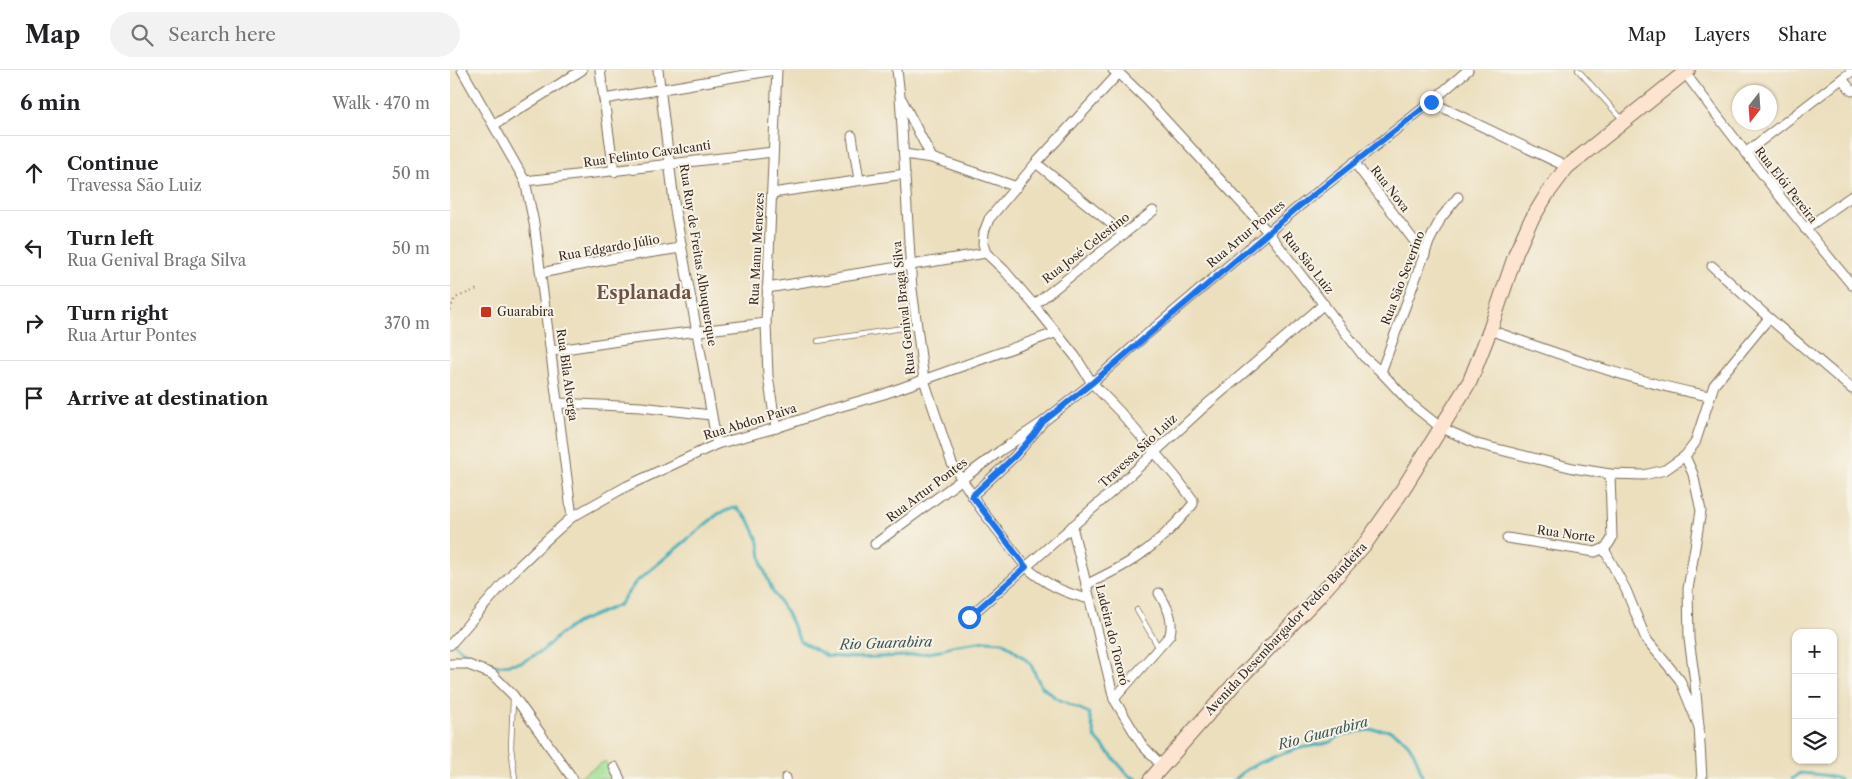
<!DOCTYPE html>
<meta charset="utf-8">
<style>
:root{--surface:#fff;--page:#f2f2f2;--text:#202124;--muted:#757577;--line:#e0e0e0}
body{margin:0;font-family:"Libre Caslon Text",serif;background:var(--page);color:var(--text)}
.controls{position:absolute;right:15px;bottom:15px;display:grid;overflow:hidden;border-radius:10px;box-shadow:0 1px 4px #0004}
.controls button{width:45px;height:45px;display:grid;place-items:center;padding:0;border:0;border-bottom:1px solid var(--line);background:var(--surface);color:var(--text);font:25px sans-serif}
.compass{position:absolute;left:1282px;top:15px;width:45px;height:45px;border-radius:50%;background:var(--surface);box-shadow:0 1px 4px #0004;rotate:197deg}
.stop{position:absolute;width:15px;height:15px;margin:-11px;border:4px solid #1a73e8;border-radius:50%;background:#fff}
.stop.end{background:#1a73e8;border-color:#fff;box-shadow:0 1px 5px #0008}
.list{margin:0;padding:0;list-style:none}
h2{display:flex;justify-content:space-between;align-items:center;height:65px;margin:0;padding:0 20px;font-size:21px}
h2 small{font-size:16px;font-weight:400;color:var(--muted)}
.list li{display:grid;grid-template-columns:32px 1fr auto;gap:15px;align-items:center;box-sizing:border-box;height:75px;padding:0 20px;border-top:1px solid var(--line)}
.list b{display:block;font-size:19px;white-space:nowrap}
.list p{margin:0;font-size:16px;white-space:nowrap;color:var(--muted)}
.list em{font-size:16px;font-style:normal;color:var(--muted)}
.icon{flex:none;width:28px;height:28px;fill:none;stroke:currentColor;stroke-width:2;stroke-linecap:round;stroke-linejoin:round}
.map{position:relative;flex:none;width:1402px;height:709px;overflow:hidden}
header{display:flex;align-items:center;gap:30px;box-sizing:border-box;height:70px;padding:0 25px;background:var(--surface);border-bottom:1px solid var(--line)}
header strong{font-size:24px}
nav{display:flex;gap:28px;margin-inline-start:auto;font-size:18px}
.search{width:350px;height:45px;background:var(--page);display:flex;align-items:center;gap:12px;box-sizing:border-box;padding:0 18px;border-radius:28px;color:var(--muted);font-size:19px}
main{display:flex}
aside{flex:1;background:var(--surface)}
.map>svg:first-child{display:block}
.green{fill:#9fde93;stroke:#6d8458}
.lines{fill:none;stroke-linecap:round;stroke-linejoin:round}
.stream{stroke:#3eaeb9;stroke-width:3}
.service-casing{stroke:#796956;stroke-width:6}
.minor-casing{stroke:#796956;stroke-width:11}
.secondary-casing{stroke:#796956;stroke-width:16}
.path{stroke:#796956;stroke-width:2;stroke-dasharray:1 4;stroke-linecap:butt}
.service{stroke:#fff;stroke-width:4.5}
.minor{stroke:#fff;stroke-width:9}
.secondary{stroke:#fde4d1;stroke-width:14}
.route{stroke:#1a73e8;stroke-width:6}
.poi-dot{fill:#c8321e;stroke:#f7f3e8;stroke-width:2}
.labels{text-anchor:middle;stroke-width:4;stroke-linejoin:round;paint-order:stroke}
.street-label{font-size:12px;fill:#3b2a1e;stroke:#f7f3e8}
.poi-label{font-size:12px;fill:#3b2a1e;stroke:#f7f3e8;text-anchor:start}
.water-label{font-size:14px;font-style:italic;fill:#3c5854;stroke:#f7f3e8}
.district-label{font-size:18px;font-weight:bold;fill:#6e5343;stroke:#f7f3e8}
</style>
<header>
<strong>Map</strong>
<div class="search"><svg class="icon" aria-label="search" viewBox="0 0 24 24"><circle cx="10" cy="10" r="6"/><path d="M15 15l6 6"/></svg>Search here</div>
<nav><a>Map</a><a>Layers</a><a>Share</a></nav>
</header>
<main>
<aside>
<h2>6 min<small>Walk · 470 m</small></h2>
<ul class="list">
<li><svg class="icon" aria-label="ahead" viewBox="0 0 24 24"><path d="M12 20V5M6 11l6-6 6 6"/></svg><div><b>Continue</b><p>Travessa São Luiz</p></div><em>50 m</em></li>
<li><svg class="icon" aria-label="left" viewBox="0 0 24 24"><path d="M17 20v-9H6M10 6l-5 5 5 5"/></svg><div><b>Turn left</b><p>Rua Genival Braga Silva</p></div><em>50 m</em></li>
<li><svg class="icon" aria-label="right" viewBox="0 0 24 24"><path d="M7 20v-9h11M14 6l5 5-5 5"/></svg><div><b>Turn right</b><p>Rua Artur Pontes</p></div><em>370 m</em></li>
<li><svg class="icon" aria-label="arrive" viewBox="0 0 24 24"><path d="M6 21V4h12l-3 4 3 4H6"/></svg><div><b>Arrive at destination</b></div></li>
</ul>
</aside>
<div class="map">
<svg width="1402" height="709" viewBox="0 0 1402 709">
<rect width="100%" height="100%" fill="#f7f3e8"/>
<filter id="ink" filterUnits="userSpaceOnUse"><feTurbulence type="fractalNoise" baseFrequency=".02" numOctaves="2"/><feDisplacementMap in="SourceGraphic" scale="10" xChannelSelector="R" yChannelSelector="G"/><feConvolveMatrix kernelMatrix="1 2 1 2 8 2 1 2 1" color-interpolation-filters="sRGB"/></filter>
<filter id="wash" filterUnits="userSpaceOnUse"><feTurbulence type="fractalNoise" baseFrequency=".0096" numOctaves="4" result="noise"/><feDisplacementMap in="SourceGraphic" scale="20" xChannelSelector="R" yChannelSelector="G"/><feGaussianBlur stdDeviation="1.12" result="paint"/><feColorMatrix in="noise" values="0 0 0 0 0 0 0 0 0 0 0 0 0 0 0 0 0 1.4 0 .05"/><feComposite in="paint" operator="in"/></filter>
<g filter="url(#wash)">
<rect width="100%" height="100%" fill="#ecdfbe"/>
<path class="green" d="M155,691L166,709H126Z"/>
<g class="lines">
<g class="stream">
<path d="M4,573L11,580L30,591L47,596L72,592L92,581L109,565L126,553L169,535L186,512L268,444L286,437L299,450L309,472L312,495L323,522L336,541L350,571L377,586L403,588L457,586L490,581L501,576L536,571L553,572L580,593L591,616L606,628L639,643L645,667L679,706L687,709"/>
<path d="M785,709C796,696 831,684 847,679C858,676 870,675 881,672C884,670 887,667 890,666C905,662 925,657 940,661C961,668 968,690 973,709"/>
<path d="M1342,709L1350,703L1373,705L1390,709"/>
</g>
</g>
</g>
<g filter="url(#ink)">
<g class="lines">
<g class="service-casing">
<g id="service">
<path d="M1128,0L1172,49"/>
<path d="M368,271L466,256"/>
<path d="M687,540L709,578"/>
<path d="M63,629L61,677L65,709"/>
</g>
</g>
<g class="minor-casing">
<g id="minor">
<path d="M12,0L75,111L84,153L122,447"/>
<path d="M150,0L164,102"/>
<path d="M208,0L225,140L267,374"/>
<path d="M447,0L450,26L462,219L474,310L502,394L531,439L576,497C594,513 615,524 640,529"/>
<path d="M663,0L669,3L697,30L818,162L914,287L931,302L960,333L990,357L1027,374L1123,398L1160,404L1194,405L1215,400L1235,386L1245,373L1264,315L1319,248L1402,319"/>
<path d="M1235,3C1289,75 1344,146 1402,215"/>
<path d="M1392,9L1402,21"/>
<path d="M154,29L325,0"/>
<path d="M452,30L482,88"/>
<path d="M981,32L1117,97"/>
<path d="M44,55L132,0"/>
<path d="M402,66L409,110"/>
<path d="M1295,83L1402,1"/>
<path d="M454,84L482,88L567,117"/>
<path d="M904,92L975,185"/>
<path d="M586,93L674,164"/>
<path d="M75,111L323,82"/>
<path d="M322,123L455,104"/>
<path d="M1355,159L1402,126"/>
<path d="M1262,196L1319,248"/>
<path d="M91,203L165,188L231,178"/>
<path d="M317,218L536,183"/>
<path d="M584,235L703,141"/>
<path d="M1040,260C1112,285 1184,312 1259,326"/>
<path d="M101,281L182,269L316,253"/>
<path d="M931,302L979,172L991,148L1008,127"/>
<path d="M108,333L191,337L261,345"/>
<path d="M326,358L318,306L316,253L327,0"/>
<path d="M1235,386L1243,404L1251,441L1238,519L1239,569L1245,612L1249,657"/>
<path d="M522,426L565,386L590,356"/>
<path d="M622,456L664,629L692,675L712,696"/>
<path d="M1057,468L1145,482C1154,479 1158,477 1162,468L1160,404"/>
<path d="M425,474L550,381L593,352L642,313L695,266L847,138L981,32L1018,0"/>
<path d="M1154,479L1176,520L1196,569L1230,610L1249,657L1252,709"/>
<path d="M636,515C651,507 667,500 681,491C704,476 726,455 743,434V430L725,406L670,342L642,313L625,286L584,235L554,200L536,183L533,174L534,162L539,149L586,93L669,3"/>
<path d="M519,547L665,419L755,336L874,234"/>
<path d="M0,575L67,498L92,474L122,447L177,416L267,374L326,358L382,339L434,324L605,263"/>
<path d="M0,594H16L42,604L63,625L123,709"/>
<path d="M664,629L720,565C724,548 717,537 709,523"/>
<path d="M164,697L170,709"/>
<path d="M336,708V709"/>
</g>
</g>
<g class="secondary-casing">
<path id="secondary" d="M701,709L786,612L868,527L915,474L948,427L1020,311L1040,260L1066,183L1079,154L1097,124L1117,97L1238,0"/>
</g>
<path class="path" d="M0,240L5,228L30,218"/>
<use href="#service" class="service"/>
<use href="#minor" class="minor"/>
<use href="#secondary" class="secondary"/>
</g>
</g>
<g class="lines" filter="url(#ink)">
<path class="route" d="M519,547L576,497L522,426L565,386L584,365L593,352L642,313L847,138L981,32"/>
</g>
<rect class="poi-dot" x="30" y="236" width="12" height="12" rx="2.5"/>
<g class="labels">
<g class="street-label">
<text transform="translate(197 84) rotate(-8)" y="4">Rua Felinto Cavalcanti</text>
<text transform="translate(1336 115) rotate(52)" y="4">Rua Elói Pereira</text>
<text transform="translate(940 119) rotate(52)" y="4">Rua Nova</text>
<text transform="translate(796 164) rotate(-40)" y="4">Rua Artur Pontes</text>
<text transform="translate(159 178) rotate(-10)" y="4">Rua Edgardo Júlio</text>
<text transform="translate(636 178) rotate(-38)" y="4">Rua José Celestino</text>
<text transform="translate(307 179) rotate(-87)" y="4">Rua Manu Menezes</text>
<text transform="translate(248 185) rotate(81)" y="4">Rua Ruy de Freitas Albuquerque</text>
<text transform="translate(858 193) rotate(52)" y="4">Rua São Luiz</text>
<text transform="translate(953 208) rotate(-69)" y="4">Rua São Severino</text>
<text transform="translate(454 238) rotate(-96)" y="4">Rua Genival Braga Silva</text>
<text transform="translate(117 305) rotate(82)" y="4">Rua Bila Alverga</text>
<text transform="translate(300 352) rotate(-17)" y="4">Rua Abdon Paiva</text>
<text transform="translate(688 381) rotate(-43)" y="4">Travessa São Luiz</text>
<text transform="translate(477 420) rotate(-37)" y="4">Rua Artur Pontes</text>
<text transform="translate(1116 464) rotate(8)" y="4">Rua Norte</text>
<text transform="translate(836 559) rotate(-47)" y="4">Avenida Desembargador Pedro Bandeira</text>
<text transform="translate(662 565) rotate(76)" y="4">Ladeira do Tororó</text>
</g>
<g class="poi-label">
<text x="47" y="246">Guarabira</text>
</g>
<g class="water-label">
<text transform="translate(436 573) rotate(-2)" y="5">Rio Guarabira</text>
<text transform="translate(873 663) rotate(-15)" y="5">Rio Guarabira</text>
</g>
<g class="district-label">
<text x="194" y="229">Esplanada</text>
</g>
</g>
</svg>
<div class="controls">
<button>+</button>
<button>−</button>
<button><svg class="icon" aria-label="layers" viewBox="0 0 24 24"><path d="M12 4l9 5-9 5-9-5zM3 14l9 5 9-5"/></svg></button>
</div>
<svg class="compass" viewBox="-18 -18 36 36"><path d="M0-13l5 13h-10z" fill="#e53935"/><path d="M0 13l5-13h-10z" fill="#757577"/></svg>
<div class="stop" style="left:519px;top:547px"></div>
<div class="stop end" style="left:981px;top:32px"></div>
</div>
</main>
